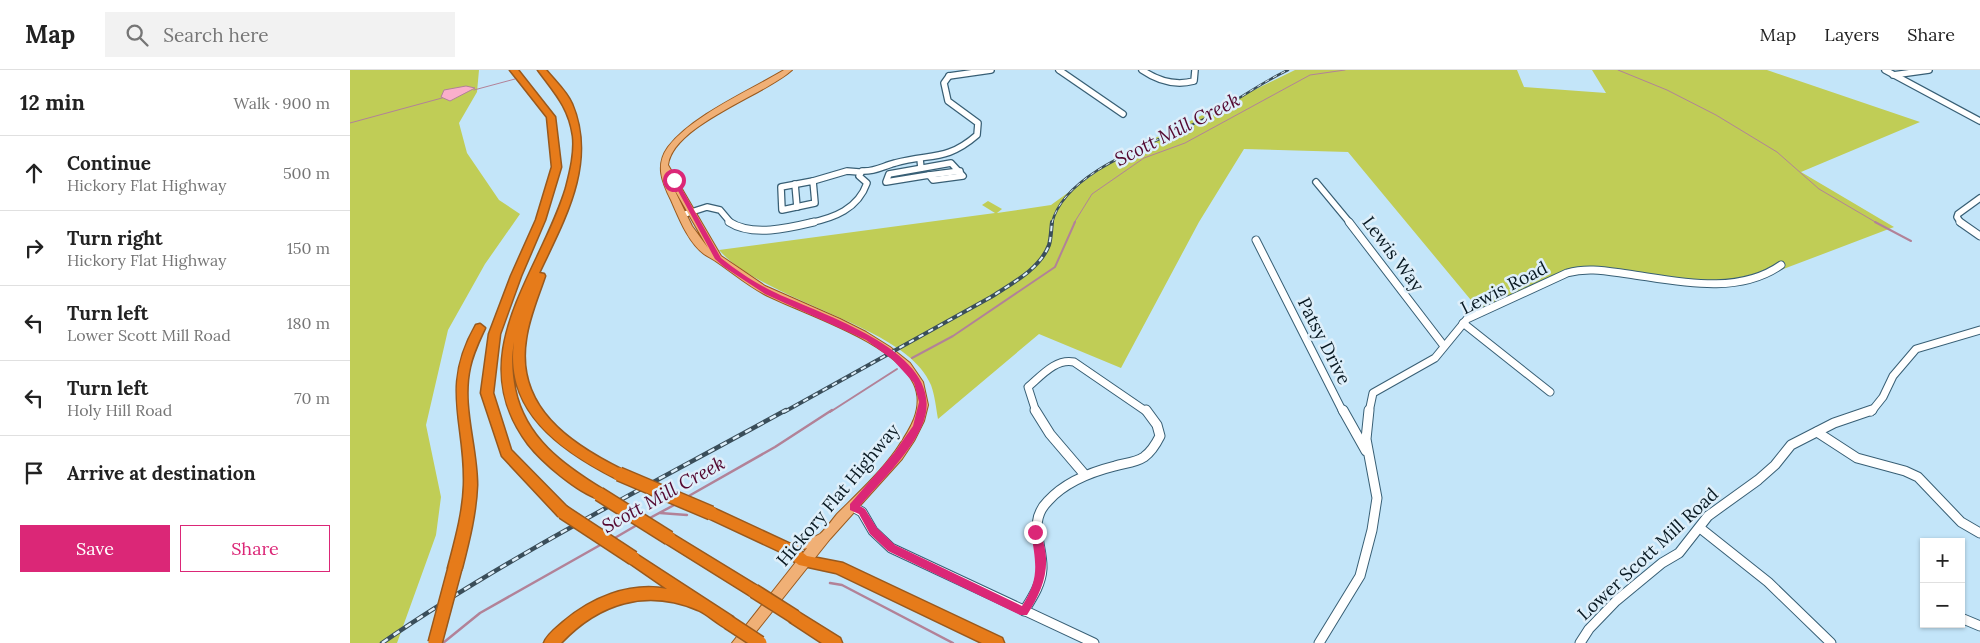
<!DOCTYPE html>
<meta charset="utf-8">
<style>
:root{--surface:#fff;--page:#f2f2f2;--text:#222;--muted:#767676;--line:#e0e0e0;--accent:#db2777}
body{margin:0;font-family:Lora,serif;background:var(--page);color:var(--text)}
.controls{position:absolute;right:15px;bottom:15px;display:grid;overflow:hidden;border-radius:0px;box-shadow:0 1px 4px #0004}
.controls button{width:45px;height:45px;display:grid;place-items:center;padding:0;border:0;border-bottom:1px solid var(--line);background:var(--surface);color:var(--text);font:25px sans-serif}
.stop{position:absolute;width:15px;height:15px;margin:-11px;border:4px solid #db2777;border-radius:50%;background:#fff}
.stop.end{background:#db2777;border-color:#fff;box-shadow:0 1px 5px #0008}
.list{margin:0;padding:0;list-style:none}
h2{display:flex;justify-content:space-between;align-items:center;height:65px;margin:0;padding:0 20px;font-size:21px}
h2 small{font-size:16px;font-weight:400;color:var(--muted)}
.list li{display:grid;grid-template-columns:32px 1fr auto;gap:15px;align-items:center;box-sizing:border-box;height:75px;padding:0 20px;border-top:1px solid var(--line)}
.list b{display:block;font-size:19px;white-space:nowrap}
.list p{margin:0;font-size:16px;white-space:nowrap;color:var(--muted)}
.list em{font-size:16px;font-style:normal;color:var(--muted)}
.actions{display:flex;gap:10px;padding:15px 20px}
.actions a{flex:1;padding:11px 0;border:1px solid var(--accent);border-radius:0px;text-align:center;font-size:18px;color:var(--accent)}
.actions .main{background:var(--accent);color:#fff}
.icon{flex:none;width:28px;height:28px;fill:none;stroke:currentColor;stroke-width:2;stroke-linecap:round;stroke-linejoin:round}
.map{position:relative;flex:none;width:1630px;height:573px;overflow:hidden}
header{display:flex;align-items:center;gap:30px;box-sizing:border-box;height:70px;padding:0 25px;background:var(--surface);border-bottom:1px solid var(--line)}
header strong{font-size:24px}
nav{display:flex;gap:28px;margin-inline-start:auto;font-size:18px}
.search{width:350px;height:45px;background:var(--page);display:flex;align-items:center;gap:12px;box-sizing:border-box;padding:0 18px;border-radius:0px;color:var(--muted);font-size:19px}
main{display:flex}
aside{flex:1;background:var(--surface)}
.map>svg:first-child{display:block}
.green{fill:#c0cd56}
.water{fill:#faafcb;stroke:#b28298}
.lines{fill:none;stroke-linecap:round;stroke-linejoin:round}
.stream-far2{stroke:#b28298;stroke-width:1}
.stream-far1{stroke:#b28298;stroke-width:2}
.stream{stroke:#b28298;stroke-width:2.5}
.minor-far2-casing{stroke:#385f75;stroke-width:8}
.minor-far1-casing{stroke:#385f75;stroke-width:9}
.minor-casing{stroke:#385f75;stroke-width:11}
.major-casing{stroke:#99591d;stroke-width:2}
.highway-casing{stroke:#99591d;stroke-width:3}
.minor-far2{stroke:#fff;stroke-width:5.5}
.minor-far1{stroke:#fff;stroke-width:7}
.minor{stroke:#fff;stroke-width:9}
.major{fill:#f0b076;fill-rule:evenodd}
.highway{fill:#e67b1a;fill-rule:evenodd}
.rail-far2-casing{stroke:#3a4e5a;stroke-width:2.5}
.rail-far1-casing{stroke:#3a4e5a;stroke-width:4}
.rail-casing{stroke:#3a4e5a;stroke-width:4.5}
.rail-far2{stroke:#deeffa;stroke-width:1;stroke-dasharray:4.5;stroke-linecap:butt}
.rail-far1{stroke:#deeffa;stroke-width:2;stroke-dasharray:5.5;stroke-linecap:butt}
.rail{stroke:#deeffa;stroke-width:2.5;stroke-dasharray:7;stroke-linecap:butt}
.highway-bridge-casing{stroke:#99591d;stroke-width:16;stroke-linecap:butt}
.highway-bridge{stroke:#e67b1a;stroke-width:13}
.route{fill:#db2777}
.labels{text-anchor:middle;stroke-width:5;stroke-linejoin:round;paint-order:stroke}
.street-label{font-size:18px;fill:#091922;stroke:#deeffa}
.water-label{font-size:19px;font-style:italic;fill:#540830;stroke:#deeffa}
</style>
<header>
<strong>Map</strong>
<div class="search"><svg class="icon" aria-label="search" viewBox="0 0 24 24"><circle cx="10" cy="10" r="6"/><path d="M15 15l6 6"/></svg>Search here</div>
<nav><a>Map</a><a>Layers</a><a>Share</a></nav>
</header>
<main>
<aside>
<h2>12 min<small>Walk · 900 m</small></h2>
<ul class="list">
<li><svg class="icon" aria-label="ahead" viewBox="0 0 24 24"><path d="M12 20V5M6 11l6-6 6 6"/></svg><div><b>Continue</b><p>Hickory Flat Highway</p></div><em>500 m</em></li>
<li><svg class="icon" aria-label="right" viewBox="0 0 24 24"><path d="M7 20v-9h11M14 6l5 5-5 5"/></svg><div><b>Turn right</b><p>Hickory Flat Highway</p></div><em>150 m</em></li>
<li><svg class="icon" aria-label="left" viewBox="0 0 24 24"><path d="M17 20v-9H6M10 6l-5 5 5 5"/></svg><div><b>Turn left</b><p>Lower Scott Mill Road</p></div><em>180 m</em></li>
<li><svg class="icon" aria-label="left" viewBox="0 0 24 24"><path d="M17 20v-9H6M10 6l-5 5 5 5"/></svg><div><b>Turn left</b><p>Holy Hill Road</p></div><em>70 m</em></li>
<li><svg class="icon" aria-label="arrive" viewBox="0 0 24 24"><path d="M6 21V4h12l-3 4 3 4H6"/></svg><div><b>Arrive at destination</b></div></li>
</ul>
<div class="actions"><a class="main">Save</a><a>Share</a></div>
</aside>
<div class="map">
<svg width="1630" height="573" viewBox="0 0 1630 573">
<rect width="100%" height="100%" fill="#c3e5f9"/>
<g class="green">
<path d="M0,0H129L127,22L109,53L117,83L149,130L170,144L135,194L98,260L76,355L91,427L86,465L47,573H0Z"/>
<path d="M945,0H1167L1174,17L1256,23L1242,0H1417L1570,52L1451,102L1544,157L1402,211H1307L1228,199L1130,241L998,82L894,79L849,152L771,298L689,264L588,349C586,338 585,326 581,315C557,255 416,233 369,180L645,143L632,135L638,131L652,139L647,143L701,135L770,85Z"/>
</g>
<path class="water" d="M116,16L125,18L100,31L91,27L94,20Z"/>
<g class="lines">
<g class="stream-far2">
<path d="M1268,0L1317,20L1366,45L1427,82L1469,119L1527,153"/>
<path d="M124,20L165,9"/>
<path d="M0,53L92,28"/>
<path d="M724,153L742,124L794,88L835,73L960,5L995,0"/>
</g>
<g class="stream-far1">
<path d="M1525,152L1561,171"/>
<path d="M562,288L603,266L705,197L725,152"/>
<path d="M480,342L547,299"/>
</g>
<g class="stream">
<path d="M337,427L425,377L482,340"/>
<path d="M310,443L337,445"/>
<path d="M298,449L326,434"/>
<path d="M263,469L287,455"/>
<path d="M480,513L492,515L603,573"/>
<path d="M93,573L130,543L252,474"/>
</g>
<g class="minor-far2-casing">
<g id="minor-far2">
<path d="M709,0L773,44"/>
<path d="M792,0C808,11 825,16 844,11L845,0"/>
<path d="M1535,0L1630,51"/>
<path d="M1543,5L1579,0"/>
<path d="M599,6L641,0"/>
<path d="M570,89L571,98"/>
<path d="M601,93L613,106L583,110L579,105L536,112L539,104Z"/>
<path d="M579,105L610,101"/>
<path d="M463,111L465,133L432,140L431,117Z"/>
<path d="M463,111L497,101L509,102"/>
<path d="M966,112L1000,153"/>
<path d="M445,114L447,137"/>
<path d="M332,145L357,137L370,140L381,153"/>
<path d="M459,153C484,148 508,139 517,113L509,106L512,101C525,102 533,96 545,93C580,83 596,92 627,65L628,53L598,31L594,13L599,6"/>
<path d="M1611,153L1607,147L1608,144L1630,128"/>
</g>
</g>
<g class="minor-far1-casing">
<g id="minor-far1">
<path d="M379,152C402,167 439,158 464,152"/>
<path d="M999,152L1094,276"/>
<path d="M1610,152L1630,166"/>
<path d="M906,170L993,342"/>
<path d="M1113,253L1200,322"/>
<path d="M686,342L678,317C691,306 706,288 724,292L797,342"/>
<path d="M1019,342L1023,323L1085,288L1117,249L1217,203C1238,197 1256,201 1278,204C1327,211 1387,226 1431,195"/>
<path d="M1521,342L1533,327L1543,306L1566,279L1630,260"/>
</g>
</g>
<g class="minor-casing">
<g id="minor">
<path d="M685,340L700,364L735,405"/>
<path d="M993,340L1016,381"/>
<path d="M1467,362L1507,388L1555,401L1568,407L1611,452L1630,463"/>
<path d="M503,437L512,442L523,461L541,478L744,573"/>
<path d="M1350,458L1418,512L1481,573"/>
<path d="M674,541C682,528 691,515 692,499C693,474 677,452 698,431C715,412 741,402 765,396C775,393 785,393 794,387C801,382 806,374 810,366L807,355L796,340"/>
<path d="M1611,548L1630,556"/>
<path d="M969,573L1010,506L1022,460L1027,428L1016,369L1019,340"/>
<path d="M1230,573L1239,559L1266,531L1312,493L1329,483L1358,446L1408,410L1425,395L1441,375L1484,353L1522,340"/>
</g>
</g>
<g class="major-casing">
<path id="major" d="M434,0H442C415,25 323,55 318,95L371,186L415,216L490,249L516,262L540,277L560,293L573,312L578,335L574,351L564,371L552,389L480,469L397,573H382L457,478L438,484L434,483L432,479L434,475C443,472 462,469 470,464C476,459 482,450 487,444C507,424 529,404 546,380C559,361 575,338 564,314C544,271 455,245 414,224C397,215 383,203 367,192C363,189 358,187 354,184C338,172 329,148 321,130C312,112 305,95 318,77C343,45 399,21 434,0ZM322,115L358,178L342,156Z"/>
</g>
<g class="highway-casing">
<g id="highway">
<path d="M160,0H168L205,47L211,97L195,150L171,206L150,264L143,323L161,380L218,438L220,442L218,446L213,447L208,446L152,386L131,323L139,264L161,206L186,150L202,97L197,47Z"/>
<path d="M188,0H196C204,10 217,22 222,34C247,93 214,150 189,203L194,204L195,206C188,227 179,247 176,269C165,337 220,374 273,400L275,404L273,408L269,409L265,408C210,380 155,341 164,272C161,288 162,303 165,319C175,368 213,395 254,420L255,424L254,428L249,429C227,422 192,392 178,374C111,285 190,204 216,118C220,102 225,83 223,66C219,37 204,22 188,0Z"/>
<path d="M130,254L135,258C129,271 123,283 120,297C111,336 127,376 127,415C126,443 119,471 112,498L110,502L105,504L100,502L98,498C105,471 113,444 114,415C116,352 90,318 126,255Z"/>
<path d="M361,437L443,475L457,486L493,493L652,568L654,573H632L486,503L449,495L433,483L356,447L354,443L356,439Z"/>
<path d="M319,462L409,517L411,521L409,525L404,527L399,525L314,472L312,468L314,464Z"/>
<path d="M283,482L383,547L385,552L383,557L378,559C367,554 359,545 348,540C296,518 249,533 211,573H194C197,565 205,559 212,553C241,528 279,512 317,519L278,492L276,488L278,484Z"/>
<path d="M445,540L490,568L492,573H472L440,552L438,547L440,542Z"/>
</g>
</g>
<use href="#minor-far2" class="minor-far2"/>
<use href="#minor-far1" class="minor-far1"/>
<use href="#minor" class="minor"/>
<use href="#major" class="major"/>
<use href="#highway" class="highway"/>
<g class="rail-far2-casing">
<path id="rail-far2" d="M702,153C715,100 808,72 852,50C881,35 908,14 938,0"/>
</g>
<g class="rail-far1-casing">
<path id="rail-far1" d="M434,342L641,227C661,214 690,199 699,175C701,168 701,160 702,152"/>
</g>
<g class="rail-casing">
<path id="rail" d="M32,573C160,485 300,415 436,340"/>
</g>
<use href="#rail-far2" class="rail-far2"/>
<use href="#rail-far1" class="rail-far1"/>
<use href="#rail" class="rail"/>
<g class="highway-bridge-casing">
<g id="highway-bridge">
<path d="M269,404L361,443"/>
<path d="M249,424L319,468"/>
<path d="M213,442L283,488"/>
<path d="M404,521L445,547"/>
<path d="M378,552L410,573"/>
<path d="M85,573L105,498"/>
</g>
</g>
<use href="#highway-bridge" class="highway-bridge"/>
</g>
<path class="route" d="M321,108L327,110L371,188C386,200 405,213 422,221C470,245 606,283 571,358C557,387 530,412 510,436L515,439L527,458L545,475L672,536C690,508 686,494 681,462L685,458L689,460C703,492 695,517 677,545H670L538,481L520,464L509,444L500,440V434L544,383L563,356L569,332L564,313L543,290L516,270L415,224L374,197L365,189Z"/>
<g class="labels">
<g class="street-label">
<text transform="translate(1043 184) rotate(53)" y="6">Lewis Way</text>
<text transform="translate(1154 218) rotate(-27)" y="6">Lewis Road</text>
<text transform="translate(974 271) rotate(63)" y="6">Patsy Drive</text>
<text transform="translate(488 425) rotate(-50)" y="6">Hickory Flat Highway</text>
<text transform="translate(1298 484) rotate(-43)" y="6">Lower Scott Mill Road</text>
</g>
<g class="water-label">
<text transform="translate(827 59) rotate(-27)" y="7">Scott Mill Creek</text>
<text transform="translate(313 424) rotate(-29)" y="7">Scott Mill Creek</text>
</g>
</g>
</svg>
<div class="controls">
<button>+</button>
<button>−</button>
</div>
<div class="stop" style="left:324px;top:110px"></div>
<div class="stop end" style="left:685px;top:462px"></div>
</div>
</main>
